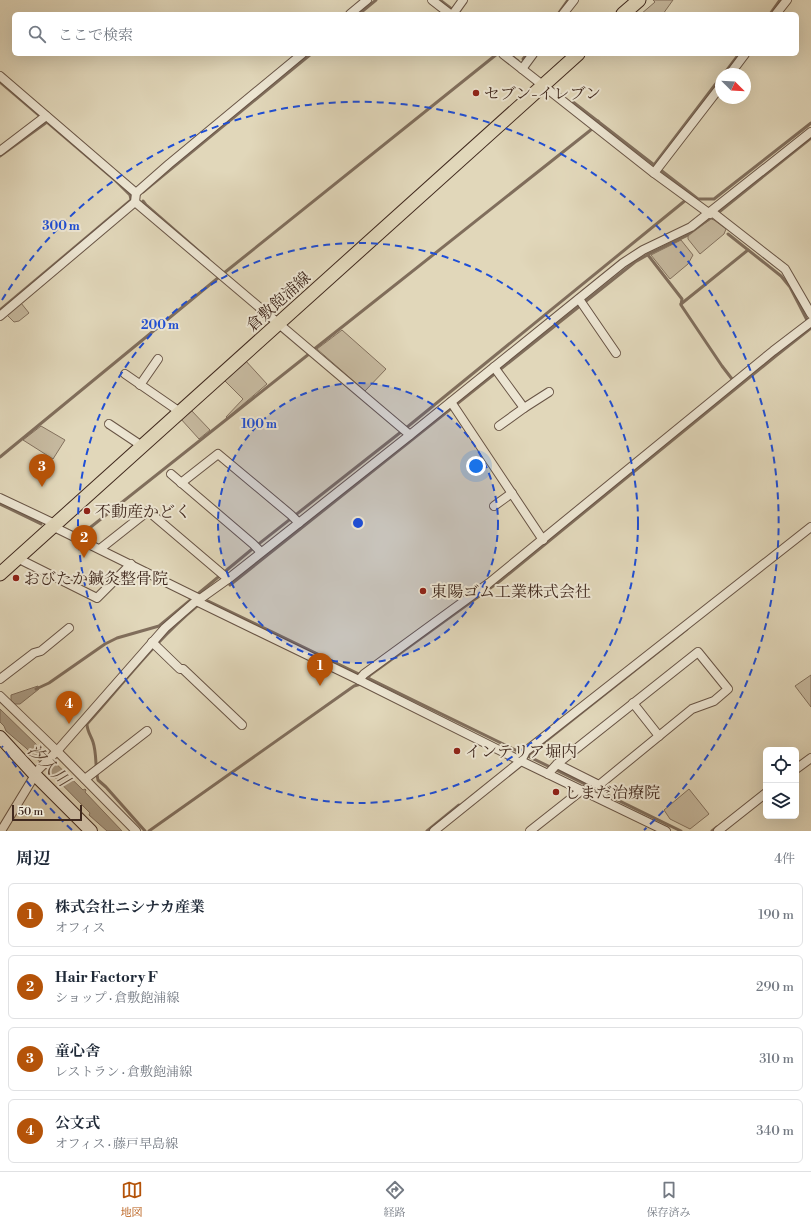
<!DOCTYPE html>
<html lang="ja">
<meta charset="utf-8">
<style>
:root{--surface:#fff;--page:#f2f2f3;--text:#1f2937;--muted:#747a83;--line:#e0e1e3;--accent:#b45309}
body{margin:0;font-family:"Libre Bodoni","Noto Serif JP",serif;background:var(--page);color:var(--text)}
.controls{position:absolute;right:12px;bottom:12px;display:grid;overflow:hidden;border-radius:6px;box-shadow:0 4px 16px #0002}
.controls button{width:36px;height:36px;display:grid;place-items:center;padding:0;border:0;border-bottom:1px solid var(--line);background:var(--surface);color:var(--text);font:20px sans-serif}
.compass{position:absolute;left:715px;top:68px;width:36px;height:36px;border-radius:50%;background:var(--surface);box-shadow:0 4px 16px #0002;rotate:114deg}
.scale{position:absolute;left:12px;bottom:10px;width:70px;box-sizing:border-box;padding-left:4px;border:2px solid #40291e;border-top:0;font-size:11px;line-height:14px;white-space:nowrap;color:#40291e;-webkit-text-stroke:3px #ece5d2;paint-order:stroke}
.you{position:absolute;left:476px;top:466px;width:14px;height:14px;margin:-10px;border:3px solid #fff;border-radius:50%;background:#1a73e8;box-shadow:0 0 0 6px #1a73e833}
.badge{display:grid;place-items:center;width:26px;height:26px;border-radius:50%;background:var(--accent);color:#fff;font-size:13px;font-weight:700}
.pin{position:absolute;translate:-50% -33px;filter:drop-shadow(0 1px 2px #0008)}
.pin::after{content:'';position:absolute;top:21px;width:14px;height:12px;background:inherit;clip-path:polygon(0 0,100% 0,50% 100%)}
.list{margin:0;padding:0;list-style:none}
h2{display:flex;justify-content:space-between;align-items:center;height:52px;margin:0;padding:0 16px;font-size:17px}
h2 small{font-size:13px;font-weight:400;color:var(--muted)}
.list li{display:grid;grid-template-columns:26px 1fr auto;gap:12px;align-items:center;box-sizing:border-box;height:64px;margin:0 8px 8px;padding:0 8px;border:1px solid var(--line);border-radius:6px}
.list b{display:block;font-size:15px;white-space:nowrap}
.list p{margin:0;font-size:13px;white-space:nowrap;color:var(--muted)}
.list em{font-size:13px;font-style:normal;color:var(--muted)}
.icon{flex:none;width:22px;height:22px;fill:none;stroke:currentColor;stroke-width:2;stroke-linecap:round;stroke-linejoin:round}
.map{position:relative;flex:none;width:811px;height:831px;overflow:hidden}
.search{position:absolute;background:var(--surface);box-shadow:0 4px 16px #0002;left:12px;right:12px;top:12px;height:44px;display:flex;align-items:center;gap:10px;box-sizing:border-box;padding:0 14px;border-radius:6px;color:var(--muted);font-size:15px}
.sheet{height:340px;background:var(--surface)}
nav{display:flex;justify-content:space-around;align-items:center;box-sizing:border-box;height:56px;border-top:1px solid var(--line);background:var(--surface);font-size:11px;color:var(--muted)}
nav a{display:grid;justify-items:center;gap:2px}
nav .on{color:var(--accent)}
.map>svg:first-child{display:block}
.green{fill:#c6b99f;stroke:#83715e}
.water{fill:#aa9c85;stroke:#806e5c}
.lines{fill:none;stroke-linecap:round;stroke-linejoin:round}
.stream{stroke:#806e5c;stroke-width:3}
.minor-casing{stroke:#685445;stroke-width:10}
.secondary-casing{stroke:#40291e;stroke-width:14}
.primary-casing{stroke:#40291e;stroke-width:15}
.minor{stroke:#ece5d2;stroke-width:8}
.secondary{stroke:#ece5d2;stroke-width:12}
.primary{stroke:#e1d7ba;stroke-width:13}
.ring{fill:none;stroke:#1d4ed8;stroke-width:2;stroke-dasharray:7 5}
.poi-dot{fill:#8f2418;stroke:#ece5d2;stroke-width:1.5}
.labels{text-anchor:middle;stroke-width:4;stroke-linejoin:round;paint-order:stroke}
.poi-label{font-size:16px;fill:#40291e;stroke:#ece5d2;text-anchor:start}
.street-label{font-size:16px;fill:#40291e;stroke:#ece5d2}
.water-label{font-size:17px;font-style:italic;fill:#5a4638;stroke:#ece5d2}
.centre{fill:#1d4ed8;stroke:#ece5d2;stroke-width:2}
.ring-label{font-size:12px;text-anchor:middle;font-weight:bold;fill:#1d4ed8;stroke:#ece5d2;stroke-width:4;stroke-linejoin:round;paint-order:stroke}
</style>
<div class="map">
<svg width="811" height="831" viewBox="0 0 811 831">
<rect width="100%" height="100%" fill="#e1d7ba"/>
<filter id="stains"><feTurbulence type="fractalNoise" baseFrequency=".005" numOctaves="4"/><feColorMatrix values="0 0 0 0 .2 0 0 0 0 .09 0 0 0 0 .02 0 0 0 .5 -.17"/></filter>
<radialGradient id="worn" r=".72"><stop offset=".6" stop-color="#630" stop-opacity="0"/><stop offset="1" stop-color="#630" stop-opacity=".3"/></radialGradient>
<g class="green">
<path d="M653,0H673L663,14H641L655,2Z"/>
<path d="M711,219L714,220L726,229L724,234L700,254L688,239V235Z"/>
<path d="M681,240L693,255L688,264L670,279L651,255Z"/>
<path d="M21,303L29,313L19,321L14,322L7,315Z"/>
<path d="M342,330L386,369L365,391L317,349Z"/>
<path d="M245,360L267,384L227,418L226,417L243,399L223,379Z"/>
<path d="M190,409L210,430L199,439L180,418Z"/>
<path d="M41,426L65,440L53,459L23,440Z"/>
<path d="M811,675V707L795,686Z"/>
<path d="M689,789L709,814L690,829L670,819L664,810Z"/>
</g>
<g class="water">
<path d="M38,686L39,689L20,704H15L11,700V695Z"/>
<path d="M0,709L83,790L85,789L86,790L85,792L122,831H107L89,815L90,813L26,748L6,731L4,726L0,722Z"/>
</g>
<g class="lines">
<g class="stream">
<path d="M440,0L453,10"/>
<path d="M359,14L376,0"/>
<path d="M558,14L568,0"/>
<path d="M770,14L780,0"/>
<path d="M509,54L518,61"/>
<path d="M523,59L527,54"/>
<path d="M724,74L739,54"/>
<path d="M0,82L115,180L130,195L131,200L0,310"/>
<path d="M573,102L698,199H714L811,123"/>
<path d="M0,156L47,122"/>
<path d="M654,165L721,77"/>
<path d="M143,192L311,54"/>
<path d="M143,201L146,205L208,259"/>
<path d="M719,212L811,138"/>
<path d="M728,234L781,276L790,287L808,322"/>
<path d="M648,255L682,299L681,305L722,366L732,379"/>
<path d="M681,304L748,250"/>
<path d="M313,350L592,129L598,121"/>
<path d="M0,457L224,273L497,54"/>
<path d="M0,504L41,524"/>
<path d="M82,534L309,354"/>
<path d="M230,585L635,262L649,254L686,236L710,218"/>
<path d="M208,601L361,675"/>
<path d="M368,678L370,675L500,581L777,355L811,328"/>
<path d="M368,678L681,831"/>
<path d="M36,689L49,683L105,644L117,638L159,626L251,550L406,428L692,195"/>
<path d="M527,756L687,629"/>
<path d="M145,831L106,787L98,780C95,768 97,754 93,742C91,736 87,731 87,724C123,684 156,640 197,606"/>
<path d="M149,831L354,686L361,684"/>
<path d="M427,831L459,805"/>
<path d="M712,831L717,827"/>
</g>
<g class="minor-casing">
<g id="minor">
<path d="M432,0L450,14"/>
<path d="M350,14L367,0"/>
<path d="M453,14L463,0"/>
<path d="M563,14L574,0"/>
<path d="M776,14L787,0"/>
<path d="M503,54L654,173L710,214"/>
<path d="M522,69L533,54"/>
<path d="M730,74L745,54"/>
<path d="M0,76L136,193"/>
<path d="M0,151L46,116"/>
<path d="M654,173L721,86"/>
<path d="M135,202L410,435"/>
<path d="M712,212L785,269L811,314"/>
<path d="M579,299L616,353"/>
<path d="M0,316L135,202L136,193L169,164L302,54"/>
<path d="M494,367L524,408L549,392"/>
<path d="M125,374L180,412"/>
<path d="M140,385L158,359"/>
<path d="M451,402L543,540"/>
<path d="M109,424L142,446"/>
<path d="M499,426L524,408"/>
<path d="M171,474L253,544L261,552"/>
<path d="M181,483L218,454L291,515L299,523"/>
<path d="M0,498L55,524L58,529L200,599"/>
<path d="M494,506L512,493"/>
<path d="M100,549L148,511L228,579"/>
<path d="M17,558L97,598L131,564"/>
<path d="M196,601L359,680L521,761L666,831"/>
<path d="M152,642L180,669H183L242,725"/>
<path d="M0,679L34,653L41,651L69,628"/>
<path d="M359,680L364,674L489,583L773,351L811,322"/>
<path d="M0,696L57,751L136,831"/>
<path d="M633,703L659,736"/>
<path d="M796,769L811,758"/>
<path d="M548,774L557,764L698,652L728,689L714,701L692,709L599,785L557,764"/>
<path d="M85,779L147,731"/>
<path d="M1,831L38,770L57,751L165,628L196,601L200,599L228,579L410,435L623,263L643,250L691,227L811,132"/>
<path d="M434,831L521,761L526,751L811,527"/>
<path d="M530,831L582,790"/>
<path d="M718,831L766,793"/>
</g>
</g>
<g class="secondary-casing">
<path id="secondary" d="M0,737L35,775L91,831"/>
</g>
<g class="primary-casing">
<g id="primary">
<path d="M623,14L639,0"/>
<path d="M0,574L578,54"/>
</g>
</g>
<use href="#minor" class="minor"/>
<use href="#secondary" class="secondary"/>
<use href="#primary" class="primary"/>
</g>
<circle cx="358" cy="523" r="140" fill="#1d4ed8" fill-opacity=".12"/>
<g class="ring">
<circle cx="358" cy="523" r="140"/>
<circle cx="358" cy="523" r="280"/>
<path d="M72 830A420 420 0 0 1 2 746M2 300A420 420 0 1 1 644 830"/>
</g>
<g class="poi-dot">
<circle cx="476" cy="93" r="4"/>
<circle cx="87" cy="511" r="4"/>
<circle cx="16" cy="578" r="4"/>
<circle cx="423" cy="591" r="4"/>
<circle cx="457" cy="751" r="4"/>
<circle cx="556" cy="792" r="4"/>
</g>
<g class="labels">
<g class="poi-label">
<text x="484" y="99">セブン-イレブン</text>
<text x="95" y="517">不動産かどく</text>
<text x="24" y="584">おびたか鍼灸整骨院</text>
<text x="431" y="597">東陽ゴム工業株式会社</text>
<text x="465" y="757">インテリア堀内</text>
<text x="564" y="798">しまだ治療院</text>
</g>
<g class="street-label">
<text transform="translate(278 301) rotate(-42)" y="6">倉敷飽浦線</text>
</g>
<g class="water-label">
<text transform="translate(49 765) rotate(45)" y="6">汐入川</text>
</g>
</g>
<circle cx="358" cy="523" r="6" class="centre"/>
<g class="ring-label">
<text x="61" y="230">300 m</text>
<text x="160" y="329">200 m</text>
<text x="259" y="428">100 m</text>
</g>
<rect width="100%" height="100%" filter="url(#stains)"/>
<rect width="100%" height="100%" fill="url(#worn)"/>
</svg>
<div class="controls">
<button><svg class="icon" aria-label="locate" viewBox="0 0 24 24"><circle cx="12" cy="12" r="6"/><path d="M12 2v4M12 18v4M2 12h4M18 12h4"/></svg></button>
<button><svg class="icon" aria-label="layers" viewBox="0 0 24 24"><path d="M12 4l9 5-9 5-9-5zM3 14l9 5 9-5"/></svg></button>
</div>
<svg class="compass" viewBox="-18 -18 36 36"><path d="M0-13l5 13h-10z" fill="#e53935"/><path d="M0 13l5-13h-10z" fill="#747a83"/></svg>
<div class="scale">50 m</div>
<div class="you"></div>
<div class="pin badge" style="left:320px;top:686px">1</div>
<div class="pin badge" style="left:84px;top:558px">2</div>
<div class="pin badge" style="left:42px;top:487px">3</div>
<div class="pin badge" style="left:69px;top:724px">4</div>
<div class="search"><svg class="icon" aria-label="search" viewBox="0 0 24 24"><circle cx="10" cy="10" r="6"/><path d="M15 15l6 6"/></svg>ここで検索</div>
</div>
<section class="sheet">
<h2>周辺<small>4件</small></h2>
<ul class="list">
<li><span class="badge">1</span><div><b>株式会社ニシナカ産業</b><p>オフィス</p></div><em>190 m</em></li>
<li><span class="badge">2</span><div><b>Hair Factory F</b><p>ショップ · 倉敷飽浦線</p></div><em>290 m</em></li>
<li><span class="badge">3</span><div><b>童心舎</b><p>レストラン · 倉敷飽浦線</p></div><em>310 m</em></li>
<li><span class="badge">4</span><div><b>公文式</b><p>オフィス · 藤戸早島線</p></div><em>340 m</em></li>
</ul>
</section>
<nav>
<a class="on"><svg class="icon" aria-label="map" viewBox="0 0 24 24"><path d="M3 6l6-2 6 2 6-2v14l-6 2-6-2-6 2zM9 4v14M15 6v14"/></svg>地図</a>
<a><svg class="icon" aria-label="directions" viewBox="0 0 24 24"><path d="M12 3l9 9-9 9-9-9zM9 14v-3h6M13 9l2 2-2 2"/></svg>経路</a>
<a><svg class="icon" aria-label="saved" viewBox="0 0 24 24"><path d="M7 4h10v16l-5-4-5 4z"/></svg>保存済み</a>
</nav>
